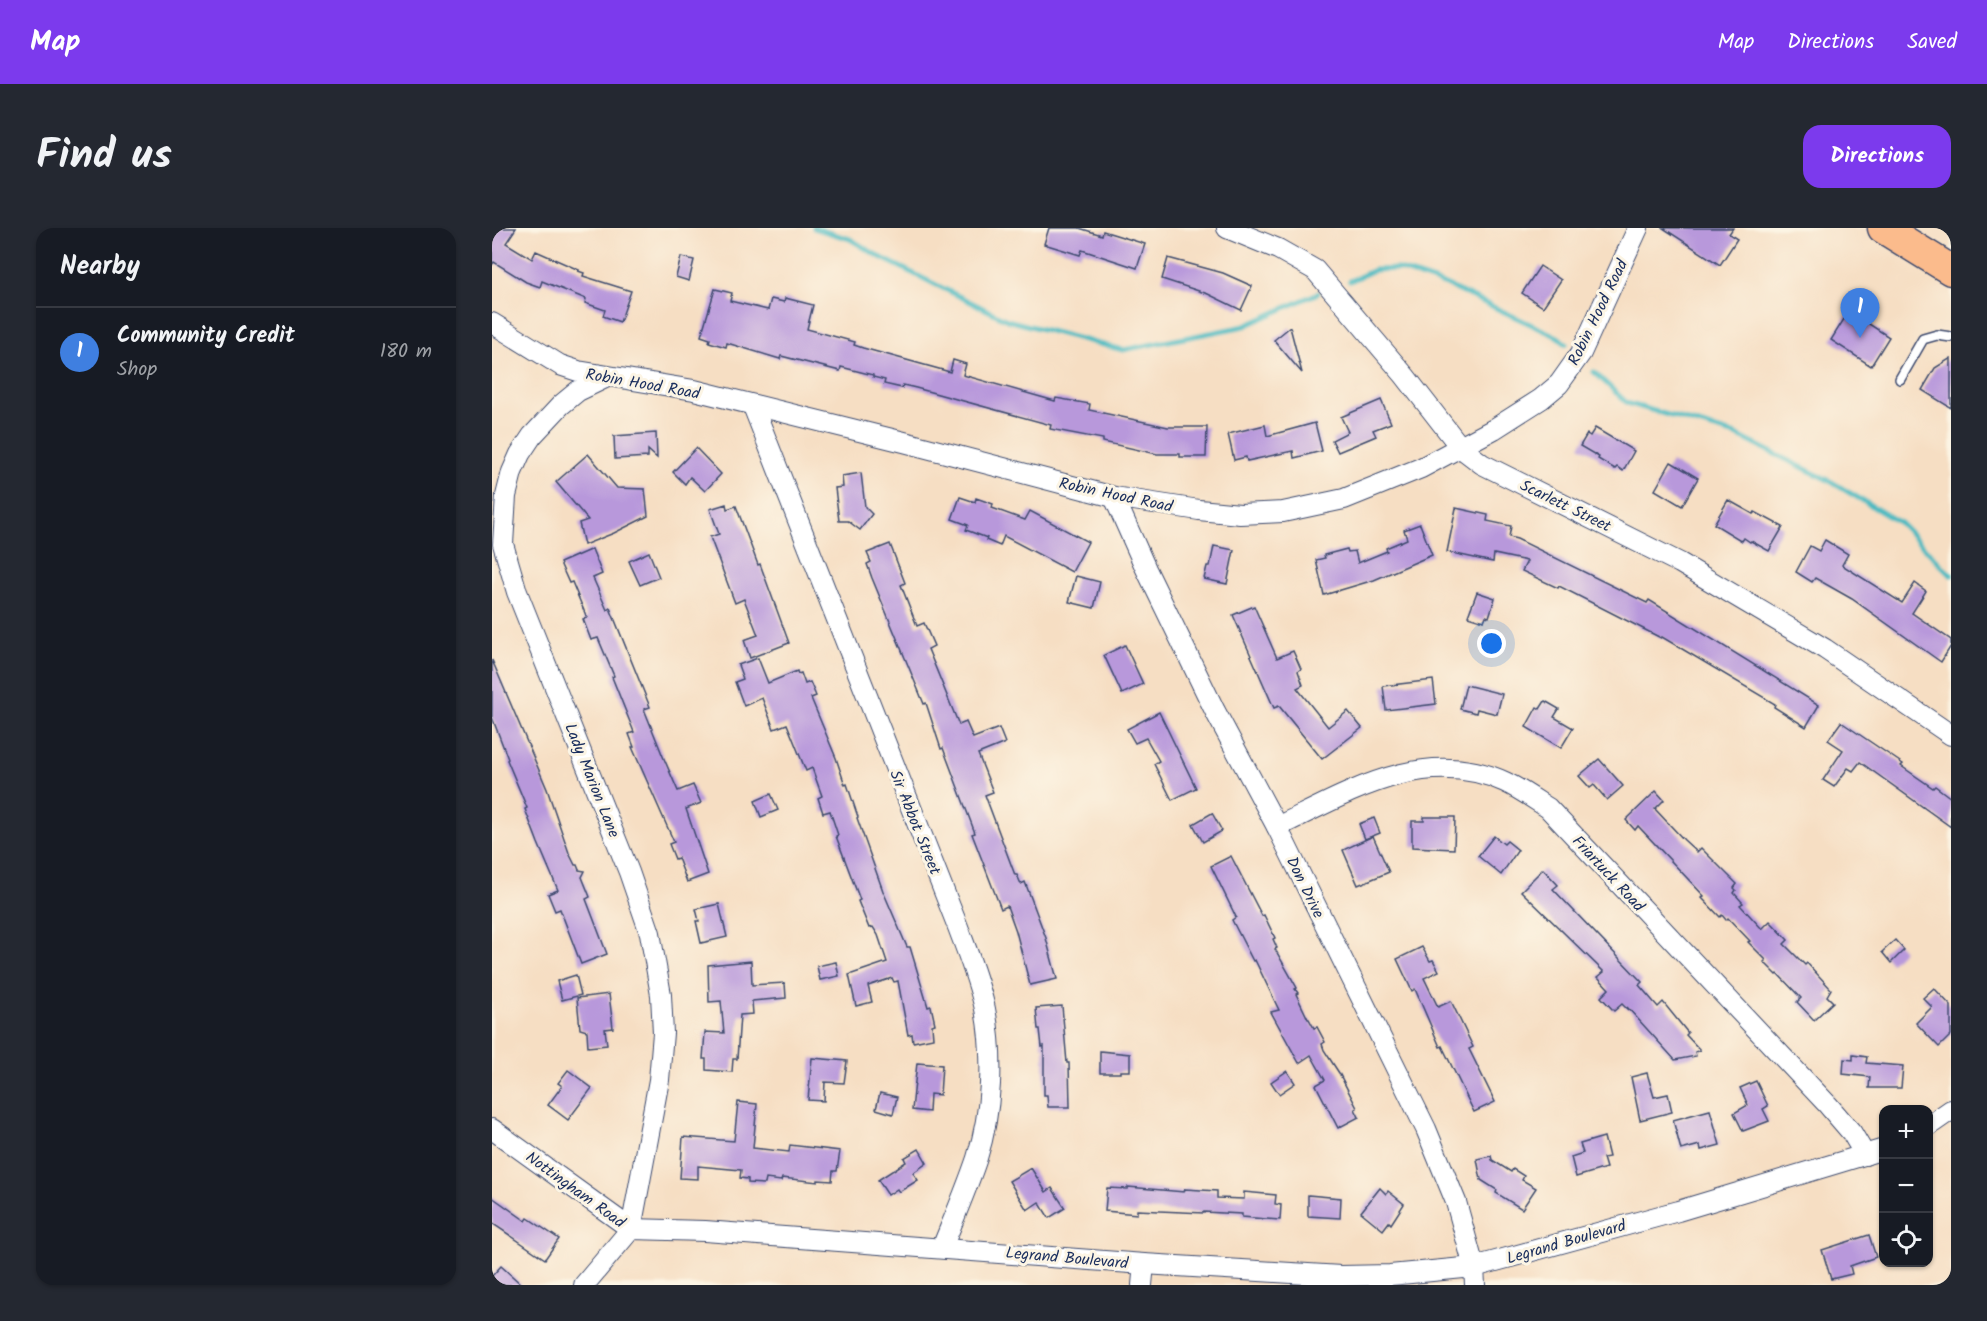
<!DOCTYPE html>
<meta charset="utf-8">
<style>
:root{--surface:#171b24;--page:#242831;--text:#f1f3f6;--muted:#9ea1a6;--line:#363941;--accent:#7c3aed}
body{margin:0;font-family:Kalam,sans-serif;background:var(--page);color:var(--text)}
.controls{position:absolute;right:18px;bottom:18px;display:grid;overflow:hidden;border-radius:12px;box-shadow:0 2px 4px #0004}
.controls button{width:54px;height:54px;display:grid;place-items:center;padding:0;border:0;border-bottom:2px solid var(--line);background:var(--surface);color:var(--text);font:30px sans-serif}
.you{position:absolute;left:1000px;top:416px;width:21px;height:21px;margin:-15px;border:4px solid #fff;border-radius:50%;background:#1a73e8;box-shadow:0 0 0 9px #1a73e833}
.badge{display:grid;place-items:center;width:39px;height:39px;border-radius:50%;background:var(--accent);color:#fff;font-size:20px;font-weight:700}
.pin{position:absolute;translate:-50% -50px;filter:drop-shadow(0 2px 3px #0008)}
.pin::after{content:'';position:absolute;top:32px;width:21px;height:18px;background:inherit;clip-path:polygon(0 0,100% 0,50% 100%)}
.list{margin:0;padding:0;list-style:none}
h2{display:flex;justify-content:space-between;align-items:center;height:78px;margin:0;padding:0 24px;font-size:26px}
h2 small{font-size:20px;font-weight:400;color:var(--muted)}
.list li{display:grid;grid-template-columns:39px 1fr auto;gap:18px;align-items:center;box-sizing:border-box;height:90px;padding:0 24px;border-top:2px solid var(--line)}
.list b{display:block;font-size:22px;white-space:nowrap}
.list p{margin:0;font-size:20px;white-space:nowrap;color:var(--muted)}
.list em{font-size:20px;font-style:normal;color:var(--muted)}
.icon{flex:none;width:33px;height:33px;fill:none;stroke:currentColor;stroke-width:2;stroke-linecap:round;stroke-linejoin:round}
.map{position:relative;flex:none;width:1459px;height:1057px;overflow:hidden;border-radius:18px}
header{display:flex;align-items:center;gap:36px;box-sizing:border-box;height:84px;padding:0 30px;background:var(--accent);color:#fff}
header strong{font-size:28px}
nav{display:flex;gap:33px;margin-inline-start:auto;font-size:21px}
.intro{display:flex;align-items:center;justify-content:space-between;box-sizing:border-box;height:144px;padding:0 36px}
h1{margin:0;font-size:42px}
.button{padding:15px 27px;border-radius:18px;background:var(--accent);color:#fff;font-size:21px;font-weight:700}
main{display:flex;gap:36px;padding:0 36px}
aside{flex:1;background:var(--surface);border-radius:18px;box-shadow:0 2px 4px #0004}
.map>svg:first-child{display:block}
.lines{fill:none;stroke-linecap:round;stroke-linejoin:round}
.stream{stroke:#4bbac1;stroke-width:5}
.building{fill:#b898db}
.lane-casing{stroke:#3c496d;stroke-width:12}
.street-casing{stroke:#3c496d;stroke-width:22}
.primary-casing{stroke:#3c496d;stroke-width:33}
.lane{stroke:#fff;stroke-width:9}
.street{stroke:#fff;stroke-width:20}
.primary{stroke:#fbbb8c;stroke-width:30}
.labels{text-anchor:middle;stroke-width:6;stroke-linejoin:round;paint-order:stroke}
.street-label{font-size:16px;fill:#1b2f5e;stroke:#fcf5e5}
</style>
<header>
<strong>Map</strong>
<nav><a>Map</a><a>Directions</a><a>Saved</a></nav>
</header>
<div class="intro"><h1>Find us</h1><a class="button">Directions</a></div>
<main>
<aside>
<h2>Nearby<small></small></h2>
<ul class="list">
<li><span class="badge" style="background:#3f7fe0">1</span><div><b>Community Credit</b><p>Shop</p></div><em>180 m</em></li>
</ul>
</aside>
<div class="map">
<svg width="1459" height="1057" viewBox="0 0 1459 1057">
<rect width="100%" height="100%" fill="#fcf5e5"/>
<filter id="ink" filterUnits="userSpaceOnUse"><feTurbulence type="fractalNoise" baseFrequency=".0167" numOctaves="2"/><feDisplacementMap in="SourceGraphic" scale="12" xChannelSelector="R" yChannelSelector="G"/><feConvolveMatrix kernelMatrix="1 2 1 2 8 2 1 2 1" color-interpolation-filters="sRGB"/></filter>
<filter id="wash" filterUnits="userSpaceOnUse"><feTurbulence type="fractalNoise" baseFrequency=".008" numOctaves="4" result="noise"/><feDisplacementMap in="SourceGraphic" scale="24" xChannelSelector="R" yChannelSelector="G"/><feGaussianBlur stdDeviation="1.35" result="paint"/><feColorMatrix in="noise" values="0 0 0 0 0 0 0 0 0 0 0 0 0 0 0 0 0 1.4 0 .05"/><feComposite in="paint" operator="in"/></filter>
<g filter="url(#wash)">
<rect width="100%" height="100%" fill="#f6dec3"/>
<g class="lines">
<g class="stream">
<path d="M322,0L358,11L386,28L515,92L631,122L753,98L826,65"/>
<path d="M858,53L882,42L906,41L954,57L1066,109L1074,116"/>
<path d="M1102,144L1135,175L1244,207L1338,253L1408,295L1459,347"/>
</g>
</g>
<g id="blocks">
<g class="building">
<path d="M0,0H24L14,15L40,31L44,23L87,42L86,43L92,45L91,48L139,63L128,94L111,88L113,82L93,75L94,71L50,53L48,59L34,54L2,34L0,37Z"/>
<path d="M557,0H587L610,7L611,3L653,16L645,40L590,22L588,27L552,16Z"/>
<path d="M1171,0H1241L1237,6L1245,11L1228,37Z"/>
<path d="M189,29L202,32L197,53L184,49Z"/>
<path d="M676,30L731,45L760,58L749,82L716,66L670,51Z"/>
<path d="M1048,38L1069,52L1051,79L1030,65Z"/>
<path d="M223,61L240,65L238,73L276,82L279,71L292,74L293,70L321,77L315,101L363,114L362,117L371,120L458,144L461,132L474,136L471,147L563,173L564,170L598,176L597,182L676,199H715L714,229H688V226H665L611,214V211L558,201L559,197L424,160L411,157L410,160L392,156L393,152L381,149V147L349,139L348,143L289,128L288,131L235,115L234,119L217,114L218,111L209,108Z"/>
<path d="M1357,83L1397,109L1379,138L1339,112Z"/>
<path d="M798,99L810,145L782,112Z"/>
<path d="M1459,130V180L1430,162L1443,140Z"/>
<path d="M889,172L899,195L881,202L884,208L846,224L840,212L856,204L849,189Z"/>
<path d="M823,195L830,223L802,230L801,223L755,233L754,229L742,232L736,206L773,197L775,208Z"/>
<path d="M1103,200L1142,223L1131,243L1125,239L1123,241L1106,231L1107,229L1088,218L1095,206L1098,208Z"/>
<path d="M164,205L165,230L156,222V229L123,231L122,208Z"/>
<path d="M204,220L229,246L213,263L198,249L193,256L181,244Z"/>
<path d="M96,226L125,260L153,261L156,288L122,305L92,317L87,295L96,292L64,254Z"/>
<path d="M1179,234L1206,250L1190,278L1163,262Z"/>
<path d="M369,245L373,279L380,286L368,302L356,293H347L343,260L351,259L350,248Z"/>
<path d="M468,269L483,274L484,270L501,276L500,280L533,292L538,283L596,314L580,344L512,308L508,318L494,312L495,310L474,302L476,297L460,291Z"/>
<path d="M1236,272L1261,286L1263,284L1291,299L1277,323L1259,313L1258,314L1252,310L1250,313L1222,296Z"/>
<path d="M234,276L235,281L244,278L266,337L268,336L297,415L258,430L252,412L266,407L252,371L243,375L218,309L227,306L218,281Z"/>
<path d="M964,280L996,287L995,293L1019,298L1017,309L1025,311L1155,375L1157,372L1327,477L1314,499L1282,479L1283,476L1170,409L1169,410L1067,358L1066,360L1030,343L1035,333L1002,326L1001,334L955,324Z"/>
<path d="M928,296L940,327L882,352L832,367L824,332L833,330L832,327L855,321L856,324L863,323L866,335L895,323L894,320L915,311L912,302Z"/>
<path d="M1333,312L1356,326L1350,337L1410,375L1423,355L1434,363L1420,385L1459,412V418L1449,434L1360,371L1323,350L1320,354L1304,344L1318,318L1327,323Z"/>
<path d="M398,316L413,355L409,357L425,398L432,395L442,418L436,421L467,497L474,494L481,510L507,500L513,515L486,526L501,564L493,567L523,647H525L529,656L533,654L554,710L565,751L538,757L524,703L515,678L509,681L480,606L483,605L451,520L449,521L434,475L432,476L380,350L375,336L379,334L375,325Z"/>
<path d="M722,318L742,322L735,356L712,351L715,338H718Z"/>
<path d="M100,321L110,346L101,350L115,382L118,380L158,479L152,481L170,526L186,563L201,557L209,575L194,581L216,646L195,654L186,630L183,631L177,616L182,614L140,519H142L137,506L142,504L120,449L122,448L106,410L99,412L91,391L95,390L80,354L77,355L68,335Z"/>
<path d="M157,324L167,349L148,357L137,333Z"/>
<path d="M584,348L608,354L602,380L577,374Z"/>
<path d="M985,364L1003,370L997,389L994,388L992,393L976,388Z"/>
<path d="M762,378L785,430L801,423L809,441L806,443L811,457L805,460L836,499L856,483L870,500L830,531L787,478L782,480L741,387Z"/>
<path d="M633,417L651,456L630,466L612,427Z"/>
<path d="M266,430L276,455L305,443L306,446L309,445L313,456L318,454L324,468L319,470L344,530L353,557L355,556L366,589L365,590L391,663L415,719H418L436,779L439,778L443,796L440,797L441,810L421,814L420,806L416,807L406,753L402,754L400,750L376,758L380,774L364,778L357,747L395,734L386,707L381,699L377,700L366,673L368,672L344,608L346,607L338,583L331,585L326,570L330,568L320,540L314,543L295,496L282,501L270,470L252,478L243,454L251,451L246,437Z"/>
<path d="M0,432L55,561L77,625L83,637H85L87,642L93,643L90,649L98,669L94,671L115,726L89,736L68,681L63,683L56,666L66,662L46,615L33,581L35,580L15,532L16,531L0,489Z"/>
<path d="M941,452L944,476L894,482L891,458Z"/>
<path d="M974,457L1010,466L1005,486L985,481L984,485L968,481Z"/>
<path d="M1053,473L1067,481L1062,489L1081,500L1069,520L1034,499L1045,479L1048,481Z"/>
<path d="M667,484L704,560L680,572L662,536L667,533L654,510L643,515L635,501Z"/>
<path d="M1349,494L1411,536L1409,538L1441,560L1443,558L1459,570V599L1368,534L1361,543L1356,540L1342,559L1331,552L1351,522L1336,512Z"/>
<path d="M1107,531L1131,558L1115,572L1102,557L1098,560L1087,548Z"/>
<path d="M1164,563L1172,572L1163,581L1192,612L1205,624L1209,620L1245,656L1242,660L1244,662L1242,665L1251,675L1248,677L1270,701L1278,693L1296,712L1292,716L1313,737L1315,735L1339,761L1335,768L1341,774L1322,792L1305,774L1309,770L1286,746L1285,747L1272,734L1274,732L1256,714L1258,713L1236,690L1234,692L1230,687L1228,689L1210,670L1212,668L1146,598L1143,602L1134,592Z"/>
<path d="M279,566L286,582L269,589L263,573Z"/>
<path d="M720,585L730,603L711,614L701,596Z"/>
<path d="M932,589H963L962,621L920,619V593H932Z"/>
<path d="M882,590L888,605L873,611L867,596Z"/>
<path d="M881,608L897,644L866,657L851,622Z"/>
<path d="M1002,608L1012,616L1015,613L1026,622L1009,647L986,628Z"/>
<path d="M739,628L770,688L772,687L783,710L781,711L785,720L783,721L805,760L803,761L806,765L804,766L816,791H817L822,800L825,799L833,814L830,816L832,822L847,845L865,880L863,881L867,889L846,900L824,857L833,852L819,827L807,835L779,784L787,782L763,732L761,733L740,692L744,689L719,638Z"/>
<path d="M1051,641L1066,657L1061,661L1150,754L1147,757L1166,779L1171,774L1196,805L1194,807L1208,822L1203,824L1204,828L1183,832L1135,779L1136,782L1130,776L1122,783L1109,769L1117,761L1106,749L1112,744L1029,663Z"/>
<path d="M227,676L235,709L209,715L204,693H207L204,681Z"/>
<path d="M1403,712L1412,722L1399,735L1390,724Z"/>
<path d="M930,719L938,733L941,732L947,743L932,750L946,779L959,773L981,819L977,821L1003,874L982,884L950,818L948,819L923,761L920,763L905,731Z"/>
<path d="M259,733L260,757L293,755L294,770L260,773L261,786L248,787L245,831H241L240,844L214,842V831H211L213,804L232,805L229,773L217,774L216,737Z"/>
<path d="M344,734L347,748L328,752L325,738Z"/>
<path d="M84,747L89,767L70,772L65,753Z"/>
<path d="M1442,760L1459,778V807L1447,819L1424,795L1440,779L1431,770Z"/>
<path d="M117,766L121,800L113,801L115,817L96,819L95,803L88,801L85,770Z"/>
<path d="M570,778L575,835H577L578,879H556L555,867H552V818L550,819L548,801H546L544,780Z"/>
<path d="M608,823L638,826V843H628V845H608Z"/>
<path d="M1361,827L1375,829L1374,835L1411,838L1409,860H1377L1378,849L1351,846L1352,831L1361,832Z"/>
<path d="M320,830L355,833L352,855L333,854L332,873L316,872Z"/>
<path d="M425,835L450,837L448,867L438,866L437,884L420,882Z"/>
<path d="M76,842L100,860L76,892L56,877L70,858L66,855Z"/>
<path d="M795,843L803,855L787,866L779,854Z"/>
<path d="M1155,845L1162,869L1176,866L1180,884L1148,892L1139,849Z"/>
<path d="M1264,853L1276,878L1271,881L1277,893L1251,903L1242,885L1256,877L1248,860Z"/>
<path d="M388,865L405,869L401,886L384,881Z"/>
<path d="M246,874L265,876L261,920L297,924L298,917L348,923L345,943H341L340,953L326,952V954L290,950L289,953L274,951L273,956L256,955V951L248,950L249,942L206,938V951L188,950L191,909L242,913Z"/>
<path d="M1218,882L1228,917L1209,922L1208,917L1189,922L1181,892Z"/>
<path d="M1112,909L1117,929L1111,930L1114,940L1084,949L1079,929L1091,925L1088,916Z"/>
<path d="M427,921L435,935L421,945L426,952L407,964L405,961L396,967L386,952L414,934L412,930Z"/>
<path d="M999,928L1000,932L1019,944L1021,941L1032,948L1030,952L1044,960L1030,981L1004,965L1005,962L989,952L985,931Z"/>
<path d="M539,940L554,964L560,960L573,980L557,990L547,974L535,982L517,953Z"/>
<path d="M636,959L692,964L693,961L725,963V970L752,971V964L784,967L783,976L789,977L788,992L750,989V986L712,984V985L645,982V986L613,983L615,960L636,961Z"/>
<path d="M888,960L894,966L896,963L912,976L899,996L897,994L891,1002L869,984Z"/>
<path d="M816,967L849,970L848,990L816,988Z"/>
<path d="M0,969L34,993L36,990L67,1011L53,1031L0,995Z"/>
<path d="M1377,1007L1384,1029L1358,1038L1360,1046L1339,1051L1330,1022Z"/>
<path d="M9,1038L30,1057H0V1048Z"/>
</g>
</g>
</g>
<g filter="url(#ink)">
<use href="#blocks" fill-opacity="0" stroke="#3c496d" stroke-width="1.5"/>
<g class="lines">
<g class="lane-casing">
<path id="lane" d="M1408,151L1431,111L1445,107L1459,109"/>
</g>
<g class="street-casing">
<g id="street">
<path d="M735,0L786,21L823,42L913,148L969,220L990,236L1188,335L1333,421L1459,507"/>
<path d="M0,95L68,137L86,143L202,162L412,214L622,269L707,282L748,286L791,284L852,271L929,240L1002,201L1049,171L1067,156L1089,125L1146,0"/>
<path d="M261,178L466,699C476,726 487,753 493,781C502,829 500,883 485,930C475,960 462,990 450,1020"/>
<path d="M622,269L654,341L723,483L785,599L934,901L964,974L982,1039L983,1057"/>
<path d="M785,599C856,565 933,517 1013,554C1028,561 1042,571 1056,580L1336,877L1360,905L1373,927"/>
<path d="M1436,898L1459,882"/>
<path d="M0,901L139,1001L167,852L171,805L169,767L158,705L137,644L25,364L11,316L14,268L20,244L28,226L40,208L69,177L86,163L115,149"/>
<path d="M92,1057L139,1001L213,1003L652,1036L849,1048L898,1047L982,1039L1186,983L1392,921"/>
<path d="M650,1057L652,1036"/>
</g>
</g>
<g class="primary-casing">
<path id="primary" d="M1391,0L1459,42"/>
</g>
<use href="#lane" class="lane"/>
<use href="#street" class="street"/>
<use href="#primary" class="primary"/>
</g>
</g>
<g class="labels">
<g class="street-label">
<text transform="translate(1105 84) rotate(-64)" y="6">Robin Hood Road</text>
<text transform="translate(151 155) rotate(10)" y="6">Robin Hood Road</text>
<text transform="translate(624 266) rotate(12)" y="6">Robin Hood Road</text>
<text transform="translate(1074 277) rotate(26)" y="6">Scarlett Street</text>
<text transform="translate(101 552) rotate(68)" y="6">Lady Marion Lane</text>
<text transform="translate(424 594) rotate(68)" y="6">Sir Abbot Street</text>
<text transform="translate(1117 645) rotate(47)" y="6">Friartuck Road</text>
<text transform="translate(814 659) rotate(64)" y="6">Don Drive</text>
<text transform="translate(84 961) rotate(36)" y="6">Nottingham Road</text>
<text transform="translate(1074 1013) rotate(-16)" y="6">Legrand Boulevard</text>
<text transform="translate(575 1029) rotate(5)" y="6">Legrand Boulevard</text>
</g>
</g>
</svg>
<div class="controls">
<button>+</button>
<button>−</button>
<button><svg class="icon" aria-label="locate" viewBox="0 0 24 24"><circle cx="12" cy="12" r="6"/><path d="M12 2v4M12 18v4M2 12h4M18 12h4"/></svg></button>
</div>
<div class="you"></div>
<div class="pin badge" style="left:1368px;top:110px;background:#3f7fe0">1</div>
</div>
</main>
